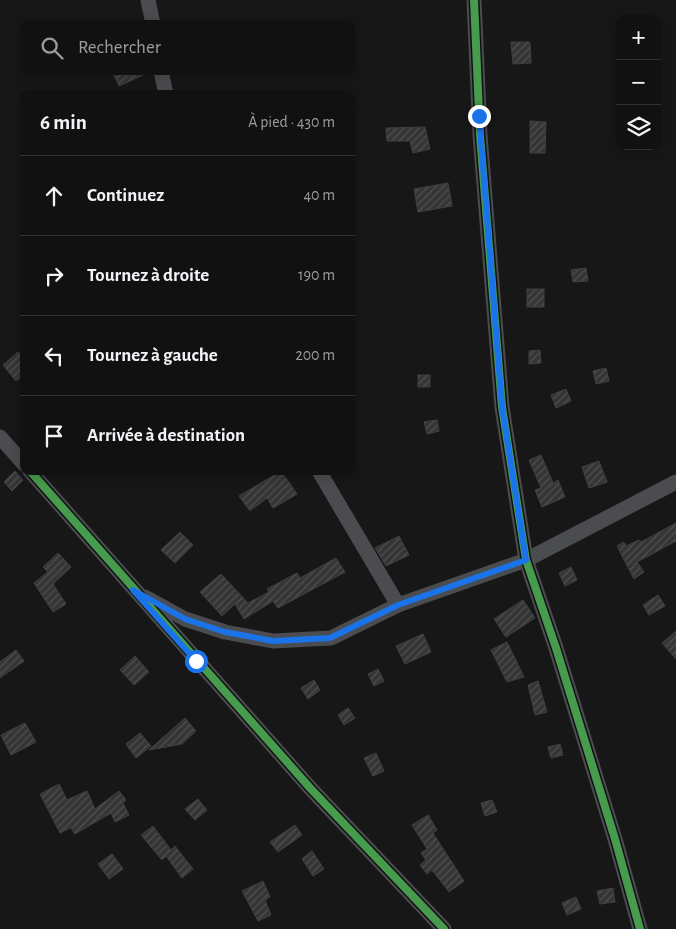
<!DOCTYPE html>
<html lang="fr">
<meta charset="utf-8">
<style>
:root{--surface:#111;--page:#1a1a1a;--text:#f1f3f6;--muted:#9c9d9f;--line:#303131}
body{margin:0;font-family:"Alegreya Sans",sans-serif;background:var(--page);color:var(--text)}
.controls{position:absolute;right:15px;top:15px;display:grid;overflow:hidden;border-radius:10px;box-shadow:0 2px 12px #0003}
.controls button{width:45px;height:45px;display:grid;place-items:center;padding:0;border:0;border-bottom:1px solid var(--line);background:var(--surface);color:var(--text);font:25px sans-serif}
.stop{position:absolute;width:15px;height:15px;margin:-11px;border:4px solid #1a73e8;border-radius:50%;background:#fff}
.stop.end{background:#1a73e8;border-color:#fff;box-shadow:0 1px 5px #0008}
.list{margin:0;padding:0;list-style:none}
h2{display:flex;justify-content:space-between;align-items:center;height:65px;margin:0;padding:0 20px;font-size:21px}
h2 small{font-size:16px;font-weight:400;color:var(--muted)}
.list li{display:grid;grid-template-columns:32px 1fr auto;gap:15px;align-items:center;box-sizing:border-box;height:80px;padding:0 20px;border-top:1px solid var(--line)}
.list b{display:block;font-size:19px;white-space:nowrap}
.list em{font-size:16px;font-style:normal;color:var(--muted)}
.icon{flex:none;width:28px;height:28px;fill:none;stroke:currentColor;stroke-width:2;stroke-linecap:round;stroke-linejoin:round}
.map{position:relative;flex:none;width:676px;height:929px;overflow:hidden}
.search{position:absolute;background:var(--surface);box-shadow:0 2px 12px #0003;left:20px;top:20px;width:335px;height:55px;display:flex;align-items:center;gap:12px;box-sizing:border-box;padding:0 18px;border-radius:10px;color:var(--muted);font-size:19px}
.panel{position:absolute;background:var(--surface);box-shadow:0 2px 12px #0003;left:20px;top:90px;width:335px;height:385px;border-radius:10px}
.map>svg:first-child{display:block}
.building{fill:url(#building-hatch);stroke:#3f4043}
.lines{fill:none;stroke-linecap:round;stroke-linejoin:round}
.street{stroke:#4b4c50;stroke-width:15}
.cycleway-casing{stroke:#111113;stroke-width:11}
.cycleway{stroke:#469c4c;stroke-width:8}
.route{stroke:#1a73e8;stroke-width:6}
</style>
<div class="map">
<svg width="676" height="929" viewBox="0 0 676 929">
<defs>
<pattern id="building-hatch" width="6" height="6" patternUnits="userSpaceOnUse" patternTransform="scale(1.25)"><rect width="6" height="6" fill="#353536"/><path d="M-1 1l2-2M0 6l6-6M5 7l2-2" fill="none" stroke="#4f5051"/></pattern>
</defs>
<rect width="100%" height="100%" fill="#171717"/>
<g class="building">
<path d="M511,42H530L531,63L513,64Z"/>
<path d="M112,71H152L119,86Z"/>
<path d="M530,121L546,122L545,153H530Z"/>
<path d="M425,127L430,149L413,153L410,141H387L386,128Z"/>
<path d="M448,183L452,206L418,212L414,189Z"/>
<path d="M586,268L588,281L573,282L571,270Z"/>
<rect x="527" y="289" width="17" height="18"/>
<path d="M540,350L541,363L529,364V351Z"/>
<path d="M18,352L24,359V375L16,381L3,365Z"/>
<path d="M606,368L609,381L596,384L593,371Z"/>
<rect x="418" y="375" width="12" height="12"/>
<path d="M566,389L571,401L556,408L551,395Z"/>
<path d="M437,420L439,431L427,434L424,422Z"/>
<path d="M541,455L553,483L558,480L565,497L542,507L535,490L541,488L529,460Z"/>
<path d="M599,461L607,482L589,488L582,467Z"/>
<path d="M15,471L23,480L12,491L4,482Z"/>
<path d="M281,471L297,494L273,508L267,498L250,511L239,496Z"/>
<path d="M676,523V541L637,562L644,572L634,579L617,546L624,542L626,546L639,540L641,542Z"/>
<path d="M180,532L193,545L175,563L161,550Z"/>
<path d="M399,536L409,555L386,566L375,548Z"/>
<path d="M58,553L71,567L53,584L66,604L53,612L34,583L48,572L43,567Z"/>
<path d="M336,558L345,572L278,608L273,601L244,619L235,604L222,616L200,592L221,574L248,603L269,592L267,589L297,573L300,578Z"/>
<path d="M571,567L577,580L565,586L559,573Z"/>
<path d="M658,595L665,606L649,615L643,605Z"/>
<path d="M523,600L535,618L506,637L494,619Z"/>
<path d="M676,631V659L662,643Z"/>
<path d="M423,634L431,652L405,664L396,646Z"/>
<path d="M507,642L524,677L507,682L491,650Z"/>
<path d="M16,650L24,661L0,678V662Z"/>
<path d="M135,656L149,672L134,685L120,670Z"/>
<path d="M378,669L384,681L374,686L368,674Z"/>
<path d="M314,680L320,690L308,699L301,688Z"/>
<path d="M538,681L547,712L535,715L528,685Z"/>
<path d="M348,708L355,718L344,725L338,715Z"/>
<path d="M185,718L196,731L182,744L149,750Z"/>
<path d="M25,723L36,742L11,755L1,735Z"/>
<path d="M140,733L151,746L136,758L126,744Z"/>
<path d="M560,744L563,755L551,758L548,747Z"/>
<path d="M376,753L384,771L373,776L364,758Z"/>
<path d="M59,784L67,800L87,791L95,809L119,791L126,800L123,803L129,815L115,822L111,813L75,834L71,828L74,826L60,833L40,794Z"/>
<path d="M198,799L207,810L195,820L185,809Z"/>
<path d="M492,800L497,812L485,816L481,803Z"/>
<path d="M428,815L437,830L433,833L464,881L449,892L432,870L427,874L420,865L426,860L421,853L427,849L412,825Z"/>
<path d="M295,825L302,835L278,852L270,842Z"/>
<path d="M153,826L171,850L175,846L193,869L182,878L166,856L162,860L141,835Z"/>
<path d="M312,851L324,869L313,876L302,859Z"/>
<path d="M112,854L123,869L109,879L98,864Z"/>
<path d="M263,881L270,897L265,900L271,915L258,921L242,891Z"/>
<path d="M613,888L615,902L600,904L597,891Z"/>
<path d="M576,897L581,909L567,915L562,903Z"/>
</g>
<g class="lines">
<g class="street">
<path d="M148,0L153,24"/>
<path d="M474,0L480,135L502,407L526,560L556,648L615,839L640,929"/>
<path d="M161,71L166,94"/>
<path d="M0,437L24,464"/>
<path d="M30,471L311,789L444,929"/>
<path d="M319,471L398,605"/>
<path d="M145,597L185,619L225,632L273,641L331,638L398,605L526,560L676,482"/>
</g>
<g class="cycleway-casing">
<g id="cycleway">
<path d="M474,0L480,135L502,407L526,560L556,648L615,839L640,929"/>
<path d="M30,471L311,789L444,929"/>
</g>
</g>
<use href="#cycleway" class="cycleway"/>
</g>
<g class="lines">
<path class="route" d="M196,661L133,590L185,619L225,632L273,641L330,638L398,605L526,560L502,407L479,116"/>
</g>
</svg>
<div class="controls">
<button>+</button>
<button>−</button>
<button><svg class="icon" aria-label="layers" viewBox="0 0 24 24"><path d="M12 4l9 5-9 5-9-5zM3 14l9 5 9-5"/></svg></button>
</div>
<div class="stop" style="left:196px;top:661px"></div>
<div class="stop end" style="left:479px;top:116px"></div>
<div class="search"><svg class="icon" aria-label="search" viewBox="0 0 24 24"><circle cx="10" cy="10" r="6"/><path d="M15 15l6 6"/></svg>Rechercher</div>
<section class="panel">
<h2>6 min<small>À pied · 430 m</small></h2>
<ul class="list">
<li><svg class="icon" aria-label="ahead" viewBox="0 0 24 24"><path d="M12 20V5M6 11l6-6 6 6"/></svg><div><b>Continuez</b></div><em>40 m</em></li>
<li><svg class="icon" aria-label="right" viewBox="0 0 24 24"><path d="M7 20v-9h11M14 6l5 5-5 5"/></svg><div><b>Tournez à droite</b></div><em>190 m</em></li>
<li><svg class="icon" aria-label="left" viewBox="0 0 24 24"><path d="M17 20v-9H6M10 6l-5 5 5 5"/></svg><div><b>Tournez à gauche</b></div><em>200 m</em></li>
<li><svg class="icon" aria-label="arrive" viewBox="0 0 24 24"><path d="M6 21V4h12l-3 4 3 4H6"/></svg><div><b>Arrivée à destination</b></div></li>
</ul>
</section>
</div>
